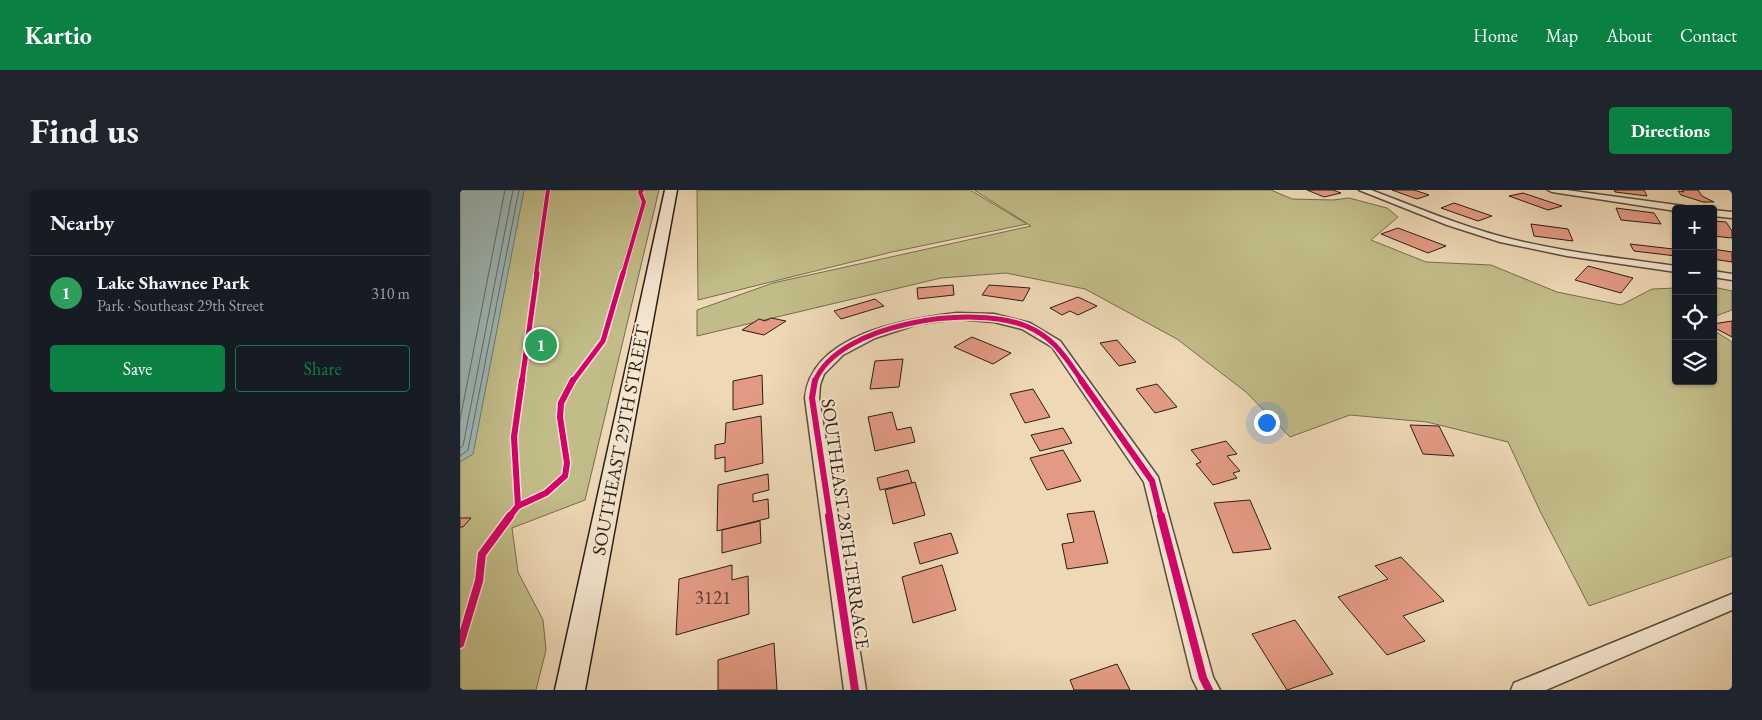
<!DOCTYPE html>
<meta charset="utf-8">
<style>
:root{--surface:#171b24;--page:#20242c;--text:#f1f3f6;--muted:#9ea1a6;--line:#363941;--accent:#0b8043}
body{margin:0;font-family:"EB Garamond",serif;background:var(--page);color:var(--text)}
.controls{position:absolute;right:15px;top:15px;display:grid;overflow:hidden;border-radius:5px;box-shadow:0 1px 4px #0004}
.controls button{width:45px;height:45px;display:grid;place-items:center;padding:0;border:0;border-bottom:1px solid var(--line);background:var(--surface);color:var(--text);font:25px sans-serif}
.you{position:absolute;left:806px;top:232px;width:18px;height:18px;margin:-12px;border:4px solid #fff;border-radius:50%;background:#1a73e8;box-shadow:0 0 0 8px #1a73e833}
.badge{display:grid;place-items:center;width:32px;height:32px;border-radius:50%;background:var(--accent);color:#fff;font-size:16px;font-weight:700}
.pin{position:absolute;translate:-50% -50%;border:2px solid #fff;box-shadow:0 1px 5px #0006}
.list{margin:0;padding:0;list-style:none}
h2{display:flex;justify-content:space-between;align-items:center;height:65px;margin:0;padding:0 20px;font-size:21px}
h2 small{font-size:16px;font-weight:400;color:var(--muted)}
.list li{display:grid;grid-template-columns:32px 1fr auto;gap:15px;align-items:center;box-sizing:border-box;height:75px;padding:0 20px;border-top:1px solid var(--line)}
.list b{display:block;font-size:19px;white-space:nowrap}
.list p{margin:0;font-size:16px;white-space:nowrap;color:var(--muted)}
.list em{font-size:16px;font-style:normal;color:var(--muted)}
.actions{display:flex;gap:10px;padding:15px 20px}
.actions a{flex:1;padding:11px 0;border:1px solid var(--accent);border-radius:5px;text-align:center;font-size:18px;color:var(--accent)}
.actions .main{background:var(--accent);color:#fff}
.icon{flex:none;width:28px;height:28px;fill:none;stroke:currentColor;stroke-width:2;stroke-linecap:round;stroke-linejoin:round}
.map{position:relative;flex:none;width:1272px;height:500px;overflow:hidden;border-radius:5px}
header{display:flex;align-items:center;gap:30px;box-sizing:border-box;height:70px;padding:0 25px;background:var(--accent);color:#fff}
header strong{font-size:24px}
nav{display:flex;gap:28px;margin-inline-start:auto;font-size:18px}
.intro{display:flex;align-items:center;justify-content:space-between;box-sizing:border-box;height:120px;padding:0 30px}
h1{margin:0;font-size:35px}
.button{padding:12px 22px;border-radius:5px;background:var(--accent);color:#fff;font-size:18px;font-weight:700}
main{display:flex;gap:30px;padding:0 30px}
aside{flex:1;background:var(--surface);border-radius:5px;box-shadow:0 1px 4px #0004}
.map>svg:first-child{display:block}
.green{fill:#c1bc88;stroke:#766c50}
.water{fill:#9cb8b7;stroke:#6e7a77}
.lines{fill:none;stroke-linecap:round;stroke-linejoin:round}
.shore{stroke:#636a68;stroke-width:1}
.building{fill:#e39a82;stroke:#2a1d18}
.street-casing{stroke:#5b4c3f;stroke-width:3}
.secondary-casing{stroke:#2a1d18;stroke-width:3}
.street{fill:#f4e6cf;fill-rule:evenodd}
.secondary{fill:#f4e6cf;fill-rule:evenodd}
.cycleway-far3-casing{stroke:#f4e6cf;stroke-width:5.5}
.cycleway-far2-casing{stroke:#f4e6cf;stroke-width:8}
.cycleway-far1-casing{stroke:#f4e6cf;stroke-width:9}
.cycleway-casing{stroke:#f4e6cf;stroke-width:11}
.cycleway-far3{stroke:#d6006c;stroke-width:4}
.cycleway-far2{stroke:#d6006c;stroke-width:5}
.cycleway-far1{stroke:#d6006c;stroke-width:6}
.cycleway{stroke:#d6006c;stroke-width:8}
.labels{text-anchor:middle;stroke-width:4.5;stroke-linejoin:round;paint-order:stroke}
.street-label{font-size:19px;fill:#2a1d18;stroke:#f4e6cf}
.near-number-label{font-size:19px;fill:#583c32}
</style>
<header>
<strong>Kartio</strong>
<nav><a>Home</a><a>Map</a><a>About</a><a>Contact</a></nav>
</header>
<div class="intro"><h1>Find us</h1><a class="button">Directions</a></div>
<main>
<aside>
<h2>Nearby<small></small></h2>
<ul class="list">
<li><span class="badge" style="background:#2e9e5b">1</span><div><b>Lake Shawnee Park</b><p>Park · Southeast 29th Street</p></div><em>310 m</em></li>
</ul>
<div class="actions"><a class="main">Save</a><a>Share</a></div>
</aside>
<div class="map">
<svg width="1272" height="500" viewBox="0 0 1272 500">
<rect width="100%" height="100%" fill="#eed8b5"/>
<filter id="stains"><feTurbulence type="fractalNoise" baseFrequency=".004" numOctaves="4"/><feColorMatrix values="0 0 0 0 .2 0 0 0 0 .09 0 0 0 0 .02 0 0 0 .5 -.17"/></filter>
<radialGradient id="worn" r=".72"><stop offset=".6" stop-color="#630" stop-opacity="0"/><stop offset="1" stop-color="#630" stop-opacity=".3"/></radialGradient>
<g class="green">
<path d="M0,0H199L125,310L52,338L58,382L83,430L86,460L76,500H0Z"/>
<path d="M237,0H510L567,34L432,62L238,110Z"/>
<path d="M514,0H811L832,9L873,10L889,8L927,18L938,27L911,50L966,72L1031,75L1097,102L1161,115L1192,99L1216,98V191H1253V140L1272,152V366L1129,416L1080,321L1048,252L967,232L890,225L830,247L786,202L717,149L625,99L546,83L481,88L237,146V120L313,93L571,36Z"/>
<path d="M1253,97L1272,101V120L1253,127Z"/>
</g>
<path class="water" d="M0,0H64L13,264L0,272Z"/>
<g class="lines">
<g class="shore">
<path d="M0,230L45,0"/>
<path d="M0,258L3,256L53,0"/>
<path d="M0,266L8,260L59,0"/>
</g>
</g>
<g class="building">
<path d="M847,0H873L881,3L864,7Z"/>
<path d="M932,0H954L969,5L957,9Z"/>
<path d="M1154,0H1184L1187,6L1155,2Z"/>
<path d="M1222,0H1238L1242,6L1254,12H1243L1221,5L1218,1L1224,2Z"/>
<path d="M1063,3L1102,16L1088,20L1049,6Z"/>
<path d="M994,13L1032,26L1018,31L981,18Z"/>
<path d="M1156,18L1194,23L1201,34L1161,30Z"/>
<path d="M1253,31L1266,32L1272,41V48L1253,46Z"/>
<path d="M1071,34L1108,39L1113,51L1074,46Z"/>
<path d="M938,38L986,56L968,63L921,44Z"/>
<path d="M1170,54L1213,59L1216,66L1174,61Z"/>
<path d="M1253,59L1272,62V72L1253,69Z"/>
<path d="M1128,76L1173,88L1161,103L1115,90Z"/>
<path d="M493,95L494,105L458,109L457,98Z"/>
<path d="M529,95L570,98L563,111L522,105Z"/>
<path d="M618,107L637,116L618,125L610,121L602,125L590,118Z"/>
<path d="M415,109L424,116L381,129L374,121Z"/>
<path d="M311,128L326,131L304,145L282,140L299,129L305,131Z"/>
<path d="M1272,131V147L1253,137V134Z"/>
<path d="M512,147L551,163L533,174L494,157Z"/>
<path d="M657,150L676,172L659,176L640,153Z"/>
<path d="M443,169L439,197L410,199L415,171Z"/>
<path d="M302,185L303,214L273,220V191Z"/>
<path d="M697,194L717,217L695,223L676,199Z"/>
<path d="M573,199L590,227L565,233L550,204Z"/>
<path d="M432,222L437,240L451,237L455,252L415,261L408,227Z"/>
<path d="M301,226L303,273L265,282V267L255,269V255L265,253L266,233Z"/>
<path d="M950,235L979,236L994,266L963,264Z"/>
<path d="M603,238L612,253L580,261L571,245Z"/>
<path d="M766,251L777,264L767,266L780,281L773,283L777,288L753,295L736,274L741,272L731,260Z"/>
<path d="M603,260L621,291L587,300L570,268Z"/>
<path d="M448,280L452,293L420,300L417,288Z"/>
<path d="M308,284L309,300L293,304V312L308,309L309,328L257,341L258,295Z"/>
<path d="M455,292L465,325L433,334L425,300Z"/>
<path d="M790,310L811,359L773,363L754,313Z"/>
<path d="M634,321L648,373L607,379L602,354L614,352L607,324Z"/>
<path d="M0,328H11L3,337H0Z"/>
<path d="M300,331L301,353L262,363V340Z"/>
<path d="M491,343L498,363L460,374L454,353Z"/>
<path d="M941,367L984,411L943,426L965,451L927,465L878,407L928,389L915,376Z"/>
<path d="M272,375V390L288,386L289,424L216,445L219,389Z"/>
<path d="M482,375L496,420L453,433L442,387Z"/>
<path d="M835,430L873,484L827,500L792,444Z"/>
<path d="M314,453L317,500H258V470Z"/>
<path d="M657,474L670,500H614L610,490Z"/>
</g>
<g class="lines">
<g class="street-casing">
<g id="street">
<path d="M899,0H911C956,17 1000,36 1047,48C1102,62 1159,68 1216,76V82L1107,66L1040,52L987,35Z"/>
<path d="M1088,0H1106L1224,16L1228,19H1216V21L1092,2Z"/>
<path d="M1253,20L1272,22V28L1253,26Z"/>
<path d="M1253,81L1272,84V90L1253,87Z"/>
<path d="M497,123L534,124L570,133L600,151L698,287L753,487L760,500H738L732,488L684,292L592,157L562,139L534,132L497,129L458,134L415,148L383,165L364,184L360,195L359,208L406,500H384L345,208C351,144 446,129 497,123Z"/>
<path d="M1272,404V420L1086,500H1051L1054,493Z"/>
</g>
</g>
<g class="secondary-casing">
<path id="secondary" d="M205,0H217L125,500H95Z"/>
</g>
<use href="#street" class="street"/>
<use href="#secondary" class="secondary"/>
<g class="cycleway-far3-casing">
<g id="cycleway-far3">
<path d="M76,84L88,0"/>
<path d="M163,84L184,12L180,2L182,0"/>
</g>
</g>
<g class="cycleway-far2-casing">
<g id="cycleway-far2">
<path d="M62,191L77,83"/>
<path d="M113,191L143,151L163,83"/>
<path d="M355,191C379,133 513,114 566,136C595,148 605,167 622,191"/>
</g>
</g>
<g class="cycleway-far1-casing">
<g id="cycleway-far1">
<path d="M355,190L352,208L370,327"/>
<path d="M621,190L692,291L701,327"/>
<path d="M58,316L86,303L105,286L107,273L100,227L101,213L113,190"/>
<path d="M49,327L58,316L54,247L62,190"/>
</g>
</g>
<g class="cycleway-casing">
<g id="cycleway">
<path d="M369,326L395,500"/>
<path d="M701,326L743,488L749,500"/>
<path d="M0,454L19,391L22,364L50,326"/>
</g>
</g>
<use href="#cycleway-far3" class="cycleway-far3"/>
<use href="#cycleway-far2" class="cycleway-far2"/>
<use href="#cycleway-far1" class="cycleway-far1"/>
<use href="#cycleway" class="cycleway"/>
</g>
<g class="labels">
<g class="street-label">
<text transform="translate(160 250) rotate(-79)" y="7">SOUTHEAST 29TH STREET</text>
<text transform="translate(386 334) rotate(82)" y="7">SOUTHEAST 28TH TERRACE</text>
</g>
<g class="near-number-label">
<text x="253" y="414">3121</text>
</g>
</g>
<rect width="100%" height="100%" filter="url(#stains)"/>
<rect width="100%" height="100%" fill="url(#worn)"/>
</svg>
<div class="controls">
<button>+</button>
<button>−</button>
<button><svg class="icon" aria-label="locate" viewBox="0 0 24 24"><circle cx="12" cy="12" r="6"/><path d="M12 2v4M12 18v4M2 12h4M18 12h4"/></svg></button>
<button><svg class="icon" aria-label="layers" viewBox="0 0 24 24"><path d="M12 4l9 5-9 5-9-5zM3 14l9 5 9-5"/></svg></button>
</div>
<div class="you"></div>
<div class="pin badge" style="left:81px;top:155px;background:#2e9e5b">1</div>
</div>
</main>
